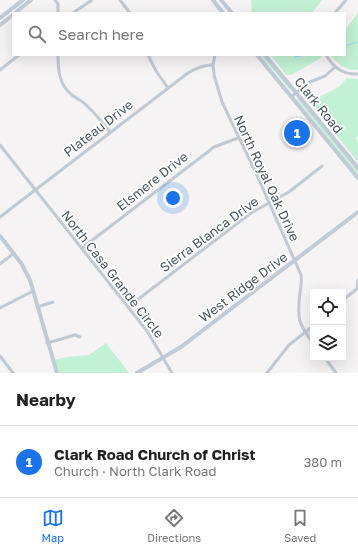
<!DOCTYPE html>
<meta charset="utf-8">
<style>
:root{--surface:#fff;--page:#f6f6f6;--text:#222;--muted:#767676;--line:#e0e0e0;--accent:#1a73e8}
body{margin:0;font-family:"Golos Text",sans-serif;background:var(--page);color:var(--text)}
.controls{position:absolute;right:12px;bottom:12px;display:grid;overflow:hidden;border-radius:0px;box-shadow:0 4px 16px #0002}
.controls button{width:36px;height:36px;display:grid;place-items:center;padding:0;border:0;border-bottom:1px solid var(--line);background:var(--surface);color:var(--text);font:20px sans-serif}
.you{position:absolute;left:173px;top:198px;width:14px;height:14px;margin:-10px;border:3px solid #fff;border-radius:50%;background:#1a73e8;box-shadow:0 0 0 6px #1a73e833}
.badge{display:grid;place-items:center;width:26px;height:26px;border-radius:50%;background:var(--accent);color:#fff;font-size:13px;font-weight:700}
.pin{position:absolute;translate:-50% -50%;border:2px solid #fff;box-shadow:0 1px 4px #0006}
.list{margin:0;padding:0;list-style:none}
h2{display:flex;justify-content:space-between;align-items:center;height:52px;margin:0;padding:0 16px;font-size:17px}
h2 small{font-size:13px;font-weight:400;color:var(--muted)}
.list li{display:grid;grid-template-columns:26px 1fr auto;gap:12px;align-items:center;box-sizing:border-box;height:72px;padding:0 16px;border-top:1px solid var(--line)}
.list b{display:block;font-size:15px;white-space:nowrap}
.list p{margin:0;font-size:13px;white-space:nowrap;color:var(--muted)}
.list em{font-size:13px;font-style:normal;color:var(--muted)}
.icon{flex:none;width:22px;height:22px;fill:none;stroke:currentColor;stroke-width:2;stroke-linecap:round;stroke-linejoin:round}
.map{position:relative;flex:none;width:358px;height:373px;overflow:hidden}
.search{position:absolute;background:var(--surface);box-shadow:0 4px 16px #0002;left:12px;right:12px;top:12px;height:44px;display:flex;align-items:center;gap:10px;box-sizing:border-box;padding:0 14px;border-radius:0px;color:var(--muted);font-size:15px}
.sheet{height:124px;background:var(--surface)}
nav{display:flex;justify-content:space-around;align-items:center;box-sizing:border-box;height:56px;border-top:1px solid var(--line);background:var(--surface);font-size:11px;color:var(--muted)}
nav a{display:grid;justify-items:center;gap:2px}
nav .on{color:var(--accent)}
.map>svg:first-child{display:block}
.green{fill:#c3f1d5}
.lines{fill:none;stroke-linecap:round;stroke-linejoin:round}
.stream{stroke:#90daee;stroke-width:1}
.street{stroke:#c1cad2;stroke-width:3}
.secondary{stroke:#c1cbd6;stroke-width:4}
.labels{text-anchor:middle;stroke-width:3.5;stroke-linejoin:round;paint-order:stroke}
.street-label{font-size:13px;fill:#4a5661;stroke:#fff}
</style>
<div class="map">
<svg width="358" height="373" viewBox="0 0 358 373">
<rect width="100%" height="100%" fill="#f5f3f3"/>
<g class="green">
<path d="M251,0H322L312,13H252Z"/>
<path d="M358,13V70C344,69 339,66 331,55H345V30Z"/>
<path d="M260,55H264L292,89L290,90Z"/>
<path d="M271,55H322L321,58L291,75H286Z"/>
<path d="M347,78L358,79V136L356,138L358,143V162L312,105L313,100L339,87Z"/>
<path d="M298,98L358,170V175L298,101L297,99Z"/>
<path d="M106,343L129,373H59L54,360L67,357L89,355Z"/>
</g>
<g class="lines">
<g class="stream">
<path d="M345,46L358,42"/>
<path d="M295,57L307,55"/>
</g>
<g class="street">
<path d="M55,0L58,4V13"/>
<path d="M120,0L130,13"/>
<path d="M73,13L92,0"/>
<path d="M335,13L346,0"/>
<path d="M58,55C58,70 59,85 72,95C77,99 83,101 87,106C96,114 103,123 110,132"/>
<path d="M148,55L156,71L168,88"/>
<path d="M215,55L213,65L214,75L222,102L256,173L301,275C302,281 301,287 300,293C297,319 298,323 313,343"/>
<path d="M326,55C333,67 344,75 358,74"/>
<path d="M0,70L19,55"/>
<path d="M291,97L310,82L325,76L335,67"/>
<path d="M0,145L147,331L172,373"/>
<path d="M0,217L188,73C196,68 203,65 213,65"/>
<path d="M82,248L205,154L214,147L238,138"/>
<path d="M0,264L14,253"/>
<path d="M357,289L358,280"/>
<path d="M343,300L358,288"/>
<path d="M37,307L53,302"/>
<path d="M128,307L251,213L289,192L322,166"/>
<path d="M0,308L33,291"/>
<path d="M47,343L75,335L80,337"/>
<path d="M0,356L13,373"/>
<path d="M325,358L336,373"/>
<path d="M267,373L289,345L313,326"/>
</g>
<g class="secondary">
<path d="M213,0L223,13"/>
<path d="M221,0L232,13"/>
<path d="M15,13L31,0"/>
<path d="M0,18L23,0"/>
<path d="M0,25L13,15"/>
<path d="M257,55L358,178"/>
<path d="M265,55L358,168"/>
<path d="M0,236L21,263L30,280L57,373"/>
<path d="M137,373L181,347L358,212"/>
</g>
</g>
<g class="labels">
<g class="street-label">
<text transform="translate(319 105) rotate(51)" y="5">Clark Road</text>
<text transform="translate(98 128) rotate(-38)" y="5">Plateau Drive</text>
<text transform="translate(267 178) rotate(65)" y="5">North Royal Oak Drive</text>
<text transform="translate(152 181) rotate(-38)" y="5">Elsmere Drive</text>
<text transform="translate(209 234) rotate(-36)" y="5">Sierra Blanca Drive</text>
<text transform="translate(113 274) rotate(52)" y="5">North Casa Grande Circle</text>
<text transform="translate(243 287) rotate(-37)" y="5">West Ridge Drive</text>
</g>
</g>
</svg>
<div class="controls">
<button><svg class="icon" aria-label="locate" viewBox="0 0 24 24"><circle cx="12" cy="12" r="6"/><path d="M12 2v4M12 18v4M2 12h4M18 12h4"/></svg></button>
<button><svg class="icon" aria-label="layers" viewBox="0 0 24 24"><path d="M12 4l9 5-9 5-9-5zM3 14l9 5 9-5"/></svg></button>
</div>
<div class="you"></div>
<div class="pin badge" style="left:297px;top:133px">1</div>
<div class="search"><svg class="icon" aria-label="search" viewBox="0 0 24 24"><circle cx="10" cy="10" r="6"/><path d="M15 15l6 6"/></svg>Search here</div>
</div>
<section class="sheet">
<h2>Nearby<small></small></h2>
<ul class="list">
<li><span class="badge">1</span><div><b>Clark Road Church of Christ</b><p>Church · North Clark Road</p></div><em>380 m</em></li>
</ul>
</section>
<nav>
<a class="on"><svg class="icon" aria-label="map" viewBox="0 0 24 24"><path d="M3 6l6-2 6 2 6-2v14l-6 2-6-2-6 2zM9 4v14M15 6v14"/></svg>Map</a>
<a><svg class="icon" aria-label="directions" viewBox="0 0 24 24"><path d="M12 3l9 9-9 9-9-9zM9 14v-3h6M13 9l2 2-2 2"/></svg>Directions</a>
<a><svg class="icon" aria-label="saved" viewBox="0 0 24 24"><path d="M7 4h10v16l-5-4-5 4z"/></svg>Saved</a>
</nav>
